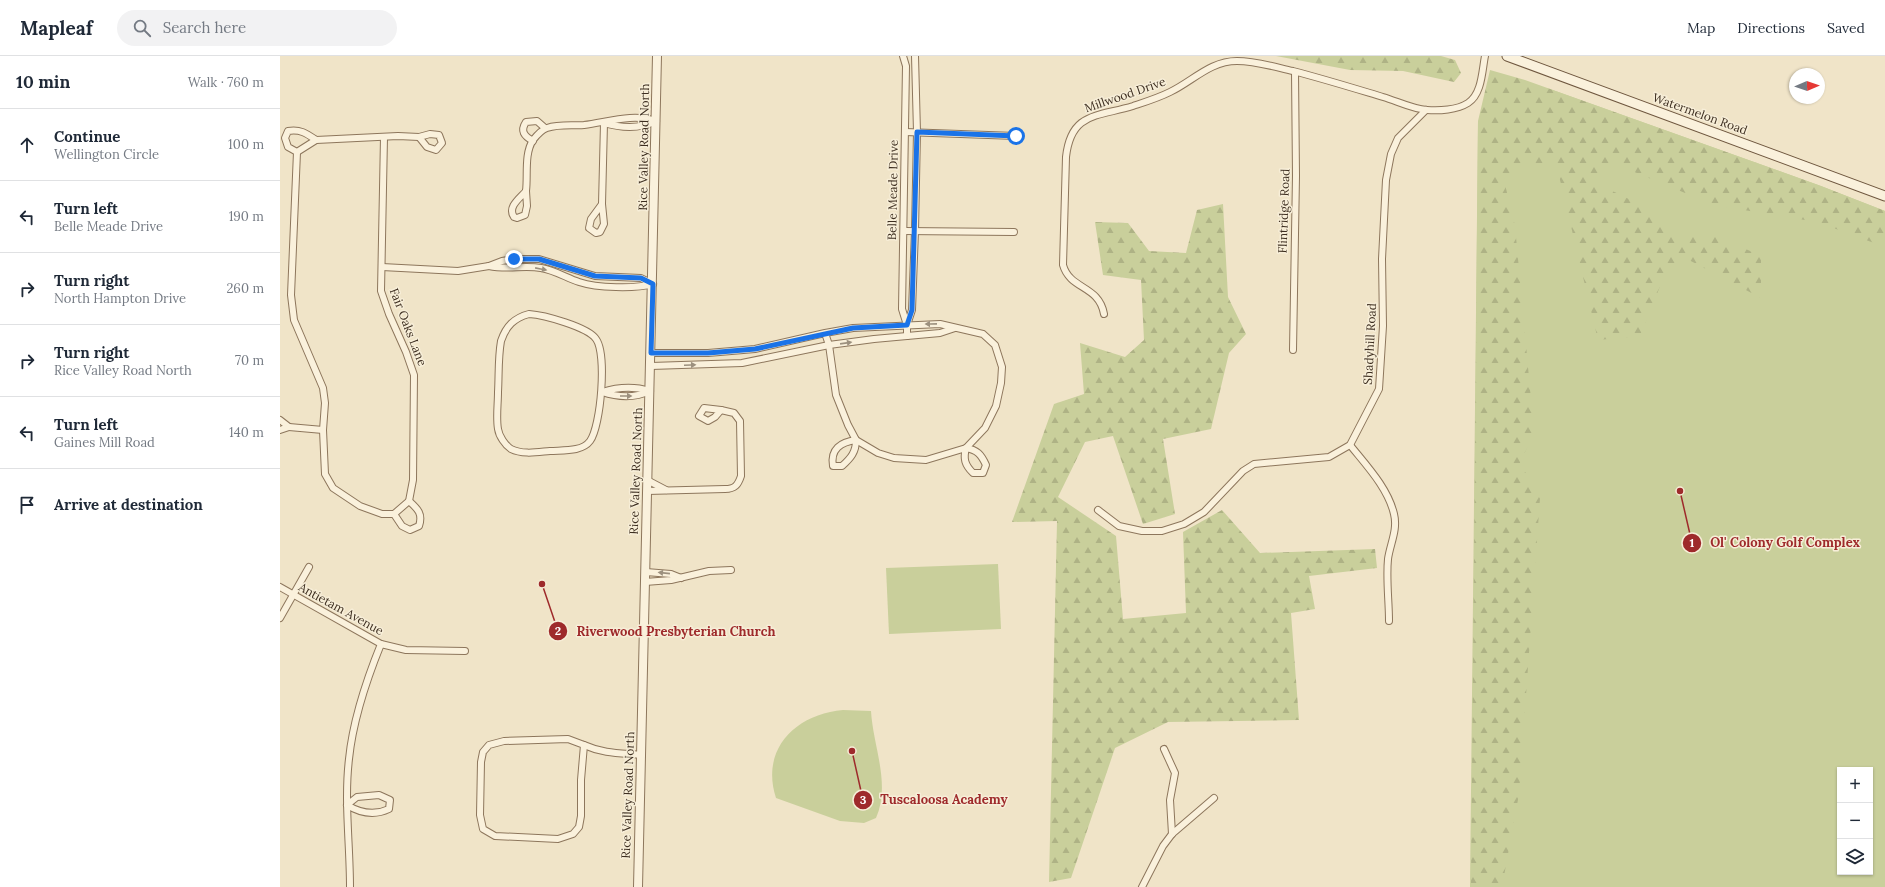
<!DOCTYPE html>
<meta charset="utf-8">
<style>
:root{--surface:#fff;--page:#f2f2f3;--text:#1f2937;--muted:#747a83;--line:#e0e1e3}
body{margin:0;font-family:Lora,serif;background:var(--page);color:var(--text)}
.controls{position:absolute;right:12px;bottom:12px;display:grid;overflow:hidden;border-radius:0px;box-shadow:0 1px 3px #0004}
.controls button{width:36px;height:36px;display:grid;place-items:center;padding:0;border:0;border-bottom:1px solid var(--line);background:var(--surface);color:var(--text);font:20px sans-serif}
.compass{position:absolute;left:1509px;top:12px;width:36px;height:36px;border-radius:50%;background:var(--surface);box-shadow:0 1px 3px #0004;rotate:88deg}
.stop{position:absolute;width:12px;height:12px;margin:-9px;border:3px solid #1a73e8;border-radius:50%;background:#fff}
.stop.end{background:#1a73e8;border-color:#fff;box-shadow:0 1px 4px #0008}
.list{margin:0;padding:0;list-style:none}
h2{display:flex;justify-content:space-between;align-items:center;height:52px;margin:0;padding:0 16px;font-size:17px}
h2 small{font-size:13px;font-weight:400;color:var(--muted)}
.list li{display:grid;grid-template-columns:26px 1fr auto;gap:12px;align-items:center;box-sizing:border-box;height:72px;padding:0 16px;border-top:1px solid var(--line)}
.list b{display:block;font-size:15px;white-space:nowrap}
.list p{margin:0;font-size:13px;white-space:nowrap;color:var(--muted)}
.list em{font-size:13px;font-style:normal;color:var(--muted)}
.icon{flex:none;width:22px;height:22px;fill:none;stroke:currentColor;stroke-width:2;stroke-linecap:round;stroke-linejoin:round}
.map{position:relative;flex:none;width:1605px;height:831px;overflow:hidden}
header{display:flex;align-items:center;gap:24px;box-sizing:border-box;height:56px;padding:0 20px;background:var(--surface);border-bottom:1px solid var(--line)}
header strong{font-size:19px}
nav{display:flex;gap:22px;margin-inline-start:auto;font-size:14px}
.search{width:280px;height:36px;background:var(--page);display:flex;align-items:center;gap:10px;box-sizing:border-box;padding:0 14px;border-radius:22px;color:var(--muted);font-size:15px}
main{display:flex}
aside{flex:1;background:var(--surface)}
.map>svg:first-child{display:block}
.grass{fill:#c9cf9b;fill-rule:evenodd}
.forest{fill:url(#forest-firs)}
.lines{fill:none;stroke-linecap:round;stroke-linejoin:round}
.minor-casing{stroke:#8d765c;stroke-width:8}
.tertiary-casing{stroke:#8d765c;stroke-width:10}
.secondary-casing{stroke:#6f573f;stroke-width:11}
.minor{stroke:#faf1dc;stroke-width:6}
.tertiary{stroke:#faf1dc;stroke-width:8}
.secondary{stroke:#faf1dc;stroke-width:9}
.oneway{fill:#9c907e}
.route{stroke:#1a73e8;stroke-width:5}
.labels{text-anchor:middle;stroke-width:3;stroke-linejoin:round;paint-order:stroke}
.street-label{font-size:12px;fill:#3d2e20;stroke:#f7eed8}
.leader{fill:none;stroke:#9e2a2b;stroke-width:1.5}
.callout-dot{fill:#9e2a2b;stroke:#f7eed8;stroke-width:1.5}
.mark-label{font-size:12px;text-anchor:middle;font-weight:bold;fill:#fff}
.callout-label{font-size:13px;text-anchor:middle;font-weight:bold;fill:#9e2a2b;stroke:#f7eed8;stroke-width:3;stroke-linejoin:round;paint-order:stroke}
</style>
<header>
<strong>Mapleaf</strong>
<div class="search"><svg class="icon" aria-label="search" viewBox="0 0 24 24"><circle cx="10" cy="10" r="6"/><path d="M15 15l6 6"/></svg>Search here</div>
<nav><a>Map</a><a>Directions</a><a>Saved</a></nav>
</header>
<main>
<aside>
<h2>10 min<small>Walk · 760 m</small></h2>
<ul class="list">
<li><svg class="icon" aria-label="ahead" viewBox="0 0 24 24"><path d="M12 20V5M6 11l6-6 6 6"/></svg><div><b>Continue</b><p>Wellington Circle</p></div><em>100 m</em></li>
<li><svg class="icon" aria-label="left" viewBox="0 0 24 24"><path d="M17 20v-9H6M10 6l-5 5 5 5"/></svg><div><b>Turn left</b><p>Belle Meade Drive</p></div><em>190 m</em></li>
<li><svg class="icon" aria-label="right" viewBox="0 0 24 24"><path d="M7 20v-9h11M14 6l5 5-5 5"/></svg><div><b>Turn right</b><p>North Hampton Drive</p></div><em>260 m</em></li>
<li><svg class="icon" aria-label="right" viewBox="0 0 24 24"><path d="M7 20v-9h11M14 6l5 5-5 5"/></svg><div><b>Turn right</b><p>Rice Valley Road North</p></div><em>70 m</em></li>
<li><svg class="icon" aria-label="left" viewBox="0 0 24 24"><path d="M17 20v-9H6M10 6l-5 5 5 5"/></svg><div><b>Turn left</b><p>Gaines Mill Road</p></div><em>140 m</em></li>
<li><svg class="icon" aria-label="arrive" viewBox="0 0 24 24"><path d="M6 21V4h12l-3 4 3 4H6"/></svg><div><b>Arrive at destination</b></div></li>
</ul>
</aside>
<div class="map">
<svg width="1605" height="831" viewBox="0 0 1605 831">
<defs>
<pattern id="forest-firs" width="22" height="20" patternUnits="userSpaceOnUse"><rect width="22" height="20" fill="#c9cf9b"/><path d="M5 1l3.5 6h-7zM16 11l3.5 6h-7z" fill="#aeb285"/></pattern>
</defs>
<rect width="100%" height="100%" fill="#f0e4c8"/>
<g class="grass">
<path d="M1267,32L1541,130L1605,155V831H1190L1198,65ZM1560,714H1590V816H1560Z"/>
<path d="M718,508L721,573L609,578L606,512Z"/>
<path d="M563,654L591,655C593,690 611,728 596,762L584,767L560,765L496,742C480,693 516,658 563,654Z"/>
</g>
<g class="forest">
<path d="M996,0H1161L1175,4L1181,17L1174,26L1123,15L1070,14Z"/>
<path d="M1210,14L1245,24L1541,130L1605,155V191L1537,166L1434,149L1340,110L1322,114L1318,128L1353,145L1395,178H1433L1481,200V242L1407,203L1387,213L1360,280L1318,284L1276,107H1254L1223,120L1235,170L1254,376L1240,407L1260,442L1239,738L1222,831H1191L1198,65Z"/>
<path d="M943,148L948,241L966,278L949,297L931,373L883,383L895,458L863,468L833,380L805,386L778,441L836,480L843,563L906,557L903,476L942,454L980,497L1095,493L1097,512L1029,520L1035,553L1011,557L1019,664L888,666L835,692L791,822L769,826L777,465L732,466L774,348L804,338L800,287L845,301L864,284L861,224L823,219L815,166L848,167L869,195L906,197L917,154Z"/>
</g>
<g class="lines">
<g class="minor-casing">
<g id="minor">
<path d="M623,0L626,10L622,253L627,269V280"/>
<path d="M324,67C341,72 360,73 376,65"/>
<path d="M625,76L736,80"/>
<path d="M150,78L159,79L162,87L156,94L147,91L139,81Z"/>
<path d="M253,85C244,80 240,75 246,66L257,65L265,72"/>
<path d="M17,96L11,239L14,264L43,332L45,347L43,374L45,418L53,432L80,450L102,458H114L129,445L133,424L134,319L126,296L109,258L101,235L104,81"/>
<path d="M17,96L8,91L5,82L8,75C20,73 26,77 36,84L118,80L139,81"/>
<path d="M17,96L36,84"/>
<path d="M246,135C248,119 244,98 253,84C257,79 261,74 267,72C279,68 291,70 304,69C328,66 353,57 376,65"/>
<path d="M246,135L247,150L245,159L237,162L234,161C227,151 240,142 246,135Z"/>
<path d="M322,148L324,67"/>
<path d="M322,148L324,168L320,176L316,177L309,172L311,163Z"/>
<path d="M624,175L734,176"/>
<path d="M209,210C228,214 243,209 261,212C274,214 287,222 299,226C317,232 355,233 373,228"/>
<path d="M102,211L178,215L209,210L222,205L234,203H259L315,220L361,222L373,228"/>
<path d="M249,258C264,259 308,271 316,283C327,298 321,370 310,385C302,396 283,394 270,395C258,396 243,399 231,393C225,389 219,380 218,373C216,362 218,348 218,336C219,319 218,302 221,285C226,270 234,262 249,258Z"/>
<path d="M824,258C819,229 790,234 783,209L786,101C791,56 817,61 853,50C865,46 878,42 890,36C913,25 930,5 957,5C976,5 995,11 1013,15C1044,23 1073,32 1103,41C1117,45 1132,53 1147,54C1159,55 1177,54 1188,47C1202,38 1202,15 1205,0"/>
<path d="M627,269L632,254L635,175L637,76L635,0"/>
<path d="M1013,294L1016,120L1015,16"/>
<path d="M371,297H428L475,293L545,277L573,272L660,268L703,278L715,289L722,311L721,327L716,350L705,372L686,392L646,404L614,402L598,397L576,384L568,369L556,339L549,289L545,277"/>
<path d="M371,310L462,307L549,289L594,283L660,277L675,272"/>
<path d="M322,336C337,341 355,342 370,335"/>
<path d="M322,336C338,331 354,330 370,335"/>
<path d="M424,352L441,354L435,361L428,365L419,360Z"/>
<path d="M0,364L9,371L0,374"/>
<path d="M9,371L43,374"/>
<path d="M576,384C576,396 571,402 562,410H553C550,393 561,386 576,384Z"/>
<path d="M1070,389C1086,409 1108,432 1114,458C1118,474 1110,488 1108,503C1106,523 1109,545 1109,565"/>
<path d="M686,392C697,394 701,398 706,409L703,417H693C685,409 683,403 686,392Z"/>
<path d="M367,424L386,434"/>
<path d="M367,435L445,433C455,433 458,429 461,420L460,365L454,357L441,354"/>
<path d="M818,454L839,470L862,475H882L904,468L924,456L963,415L974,408L1049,401L1070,389L1099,333L1103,270L1102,203L1106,124L1111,98L1118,82L1146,54"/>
<path d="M114,458L122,470L130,474L139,470C143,458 138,453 129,445"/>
<path d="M366,516L391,518L401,522"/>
<path d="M365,526L391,524L429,515L451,514"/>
<path d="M0,531L101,588L126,594L185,595"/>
<path d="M0,562L29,511"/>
<path d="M288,683L304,689L301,724V760L299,771L293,778L278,783L215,780L203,773L200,759L201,706L203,696L209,689L224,685Z"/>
<path d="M304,689C324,698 341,697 362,699"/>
<path d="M884,693L895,717L890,744L892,778"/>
<path d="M99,739L110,744L109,753C94,760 80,757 67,749L77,741Z"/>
<path d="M70,831C70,788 64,745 69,703C73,663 86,625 101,588"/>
<path d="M862,831L883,790L892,778L934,742"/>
</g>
</g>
<g class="tertiary-casing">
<path id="tertiary" d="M358,831L377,0"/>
</g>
<g class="secondary-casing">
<path id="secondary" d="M1227,0L1605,140"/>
</g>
<use href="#minor" class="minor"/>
<use href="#tertiary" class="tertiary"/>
<use href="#secondary" class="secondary"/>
</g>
<defs><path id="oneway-solid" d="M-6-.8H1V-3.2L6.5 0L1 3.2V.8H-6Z"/></defs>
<g class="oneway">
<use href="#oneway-solid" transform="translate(261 213) rotate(11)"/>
<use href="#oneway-solid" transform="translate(651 268) rotate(179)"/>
<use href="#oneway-solid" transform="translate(566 287) rotate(-8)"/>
<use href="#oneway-solid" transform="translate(410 309) rotate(-2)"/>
<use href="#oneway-solid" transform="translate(346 340)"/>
<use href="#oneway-solid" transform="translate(384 517) rotate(-174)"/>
</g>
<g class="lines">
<path class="route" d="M234,203H259L315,220L361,222L373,228L371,297H428L475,293L573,272L627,269L632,254L637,76L736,80"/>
</g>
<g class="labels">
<g class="street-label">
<text transform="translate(845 39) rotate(-19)" y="4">Millwood Drive</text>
<text transform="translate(1420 58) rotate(20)" y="4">Watermelon Road</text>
<text transform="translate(364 91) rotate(-89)" y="4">Rice Valley Road North</text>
<text transform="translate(613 134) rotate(-89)" y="4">Belle Meade Drive</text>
<text transform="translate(1004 155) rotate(-88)" y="4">Flintridge Road</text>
<text transform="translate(128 271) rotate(69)" y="4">Fair Oaks Lane</text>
<text transform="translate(1090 288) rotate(-87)" y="4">Shadyhill Road</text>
<text transform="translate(356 415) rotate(-88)" y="4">Rice Valley Road North</text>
<text transform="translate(61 553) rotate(29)" y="4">Antietam Avenue</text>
<text transform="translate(348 739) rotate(-88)" y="4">Rice Valley Road North</text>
</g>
</g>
<path class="leader" d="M1400 435L1412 487M262 528L278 575M572 695L583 744"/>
<g class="callout-dot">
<circle cx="1400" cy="435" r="4"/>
<circle cx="262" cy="528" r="4"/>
<circle cx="572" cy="695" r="4"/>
<circle cx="1412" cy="487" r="10"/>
<circle cx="278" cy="575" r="10"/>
<circle cx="583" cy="744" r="10"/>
</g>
<g class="mark-label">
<text x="1412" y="491">1</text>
<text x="278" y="579">2</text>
<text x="583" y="748">3</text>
</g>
<g class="callout-label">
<text x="1505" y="491">Ol' Colony Golf Complex</text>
<text x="396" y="580">Riverwood Presbyterian Church</text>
<text x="664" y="748">Tuscaloosa Academy</text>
</g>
</svg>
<div class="controls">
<button>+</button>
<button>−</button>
<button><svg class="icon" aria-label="layers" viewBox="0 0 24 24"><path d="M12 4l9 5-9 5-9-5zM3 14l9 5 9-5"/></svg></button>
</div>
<svg class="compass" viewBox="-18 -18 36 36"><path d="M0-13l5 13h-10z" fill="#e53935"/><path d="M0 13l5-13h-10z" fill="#747a83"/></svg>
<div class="stop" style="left:736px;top:80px"></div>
<div class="stop end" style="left:234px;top:203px"></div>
</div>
</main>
